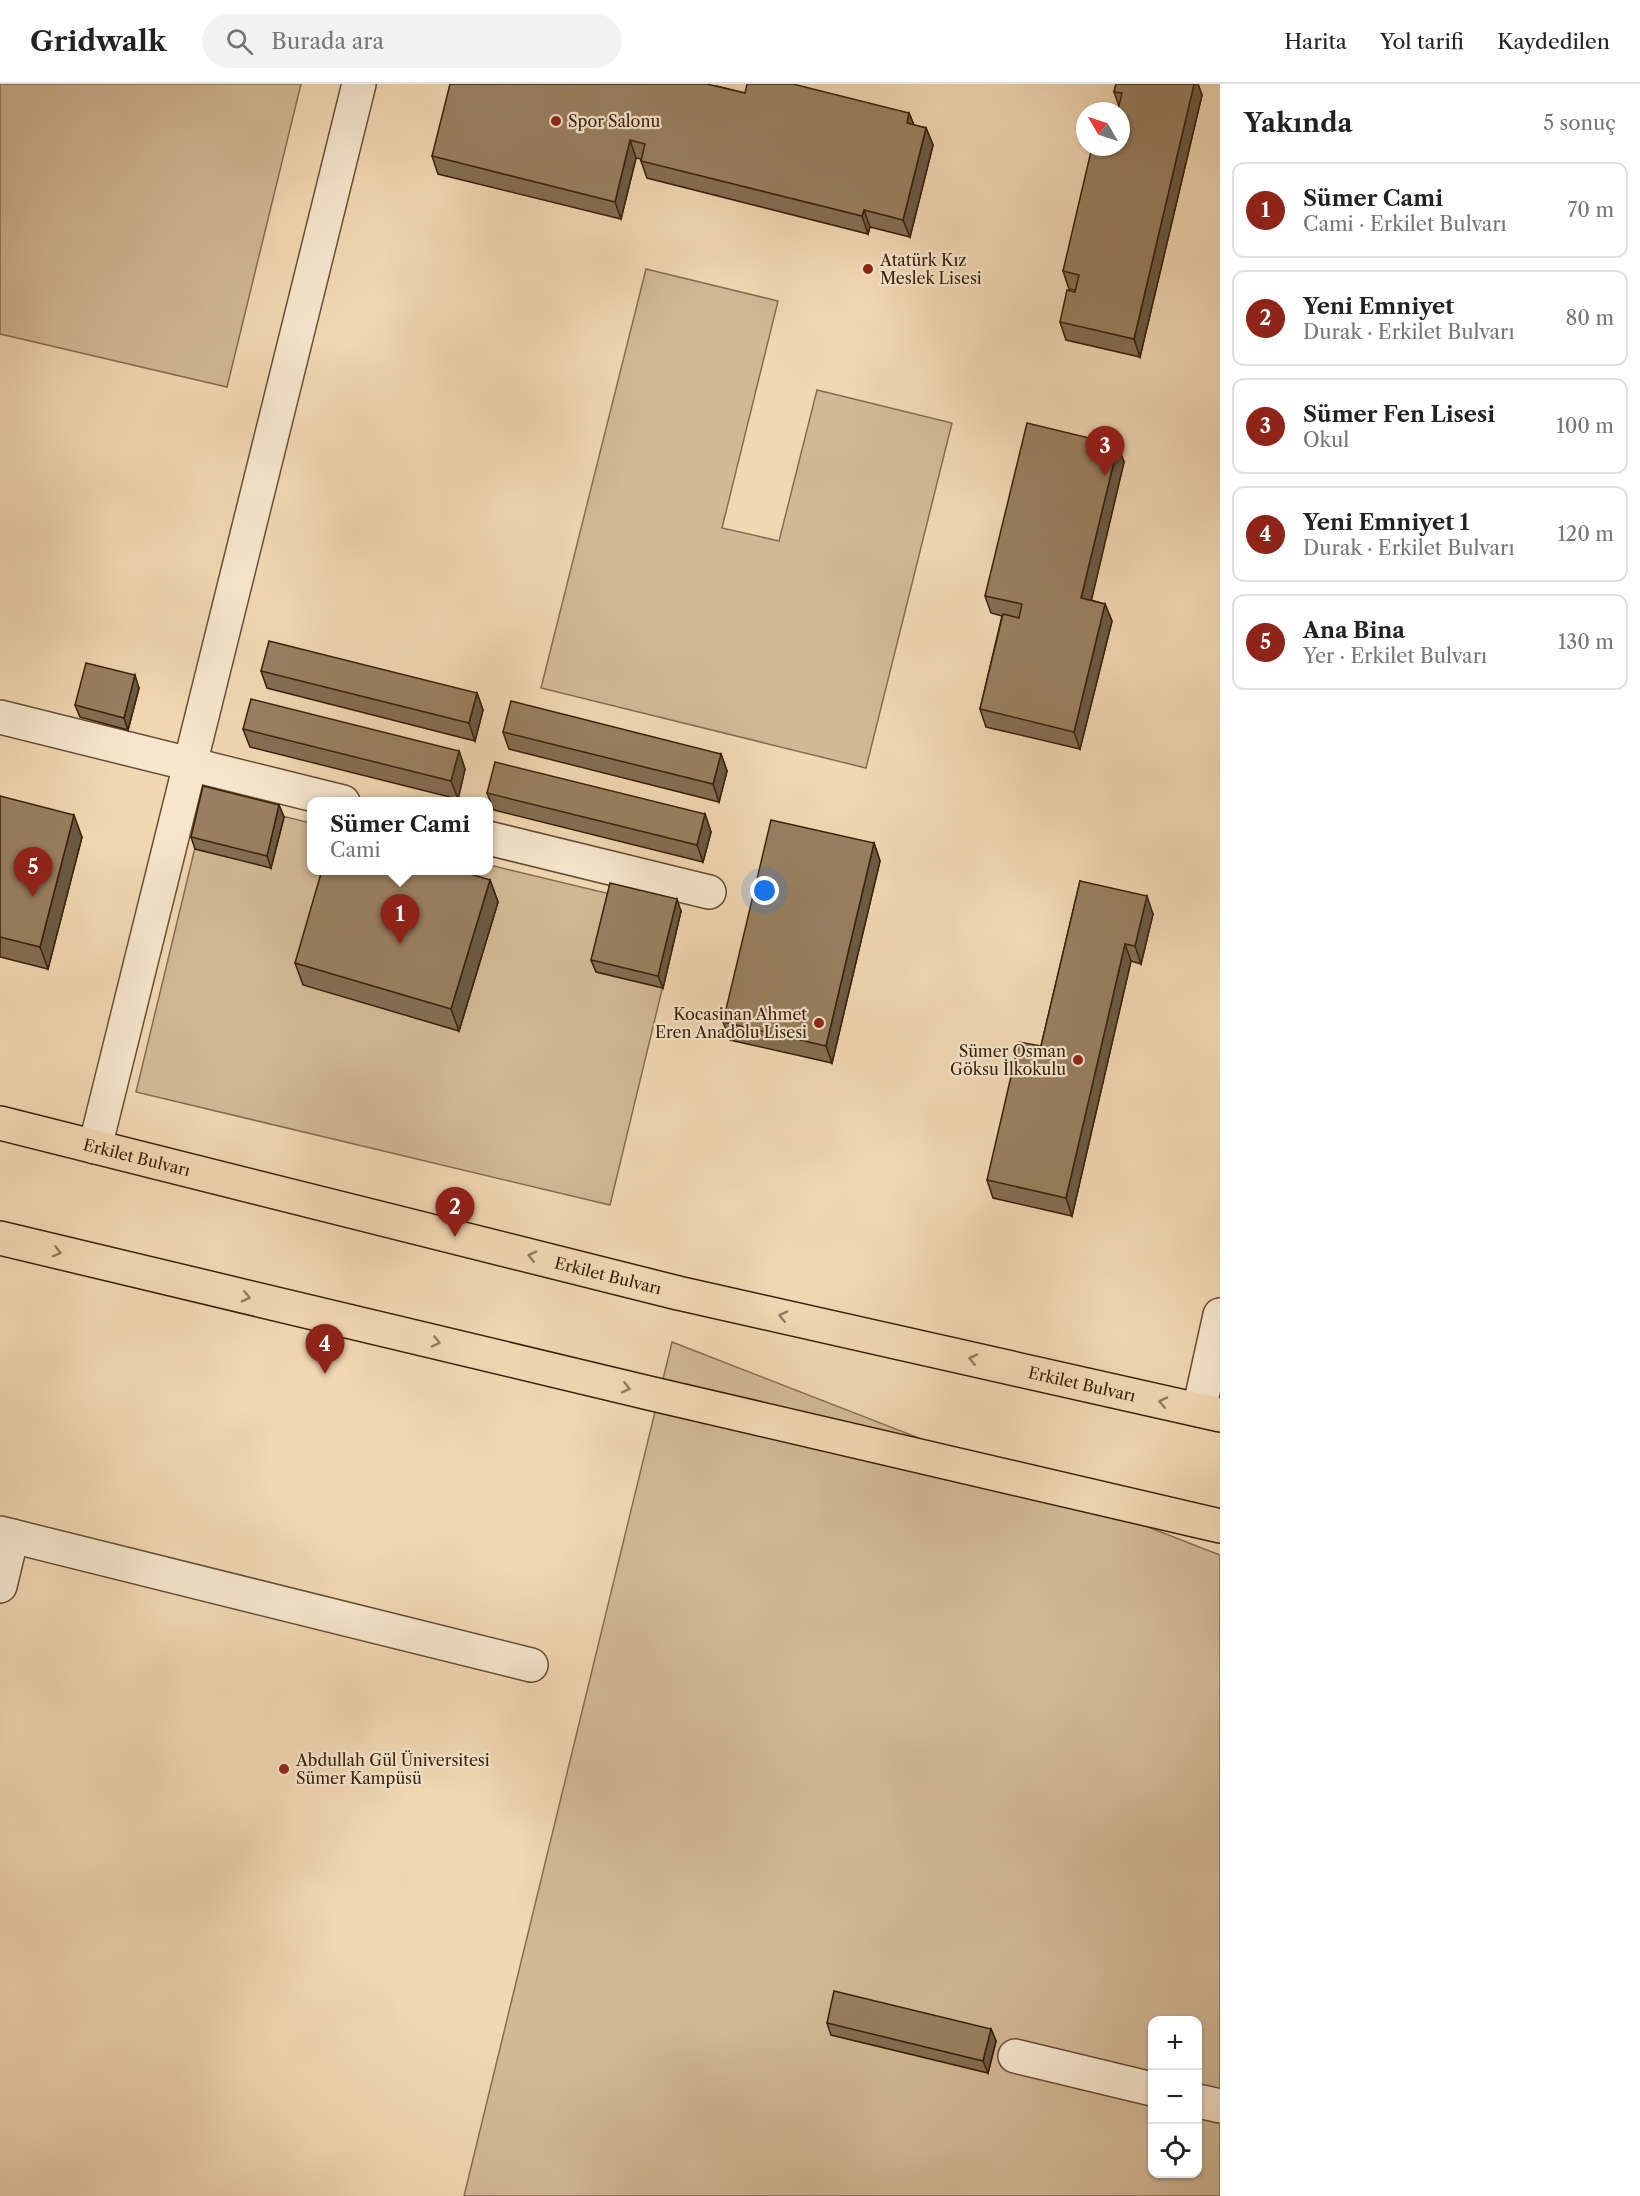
<!DOCTYPE html>
<html lang="tr">
<meta charset="utf-8">
<style>
:root{--surface:#fff;--page:#f2f2f2;--text:#222;--muted:#767676;--line:#e0e0e0;--accent:#8f2418}
body{margin:0;font-family:"Libre Caslon Text",serif;background:var(--page);color:var(--text)}
.controls{position:absolute;right:18px;bottom:18px;display:grid;overflow:hidden;border-radius:12px;box-shadow:0 2px 4px #0004}
.controls button{width:54px;height:54px;display:grid;place-items:center;padding:0;border:0;border-bottom:2px solid var(--line);background:var(--surface);color:var(--text);font:30px sans-serif}
.compass{position:absolute;left:1076px;top:18px;width:54px;height:54px;border-radius:50%;background:var(--surface);box-shadow:0 2px 4px #0004;rotate:309deg}
.you{position:absolute;left:765px;top:807px;width:21px;height:21px;margin:-15px;border:4px solid #fff;border-radius:50%;background:#1a73e8;box-shadow:0 0 0 9px #1a73e833}
.badge{display:grid;place-items:center;width:39px;height:39px;border-radius:50%;background:var(--accent);color:#fff;font-size:20px;font-weight:700}
.pin{position:absolute;translate:-50% -50px;filter:drop-shadow(0 2px 3px #0008)}
.pin::after{content:'';position:absolute;top:32px;width:21px;height:18px;background:inherit;clip-path:polygon(0 0,100% 0,50% 100%)}
.popup{position:absolute;left:307px;top:713px;width:186px;height:78px;box-sizing:border-box;display:grid;place-content:center;border-radius:12px;background:var(--surface);filter:drop-shadow(0 2px 4px #0005);font-size:20px;white-space:nowrap;color:var(--muted)}
.popup b{font-size:22px;color:var(--text)}
.popup::after{content:'';position:absolute;left:50%;top:100%;margin-left:-12px;border:12px solid transparent;border-top-color:var(--surface)}
.list{margin:0;padding:0;list-style:none}
h2{display:flex;justify-content:space-between;align-items:center;height:78px;margin:0;padding:0 24px;font-size:26px}
h2 small{font-size:20px;font-weight:400;color:var(--muted)}
.list li{display:grid;grid-template-columns:39px 1fr auto;gap:18px;align-items:center;box-sizing:border-box;height:96px;margin:0 12px 12px;padding:0 12px;border:2px solid var(--line);border-radius:12px}
.list b{display:block;font-size:22px;white-space:nowrap}
.list p{margin:0;font-size:20px;white-space:nowrap;color:var(--muted)}
.list em{font-size:20px;font-style:normal;color:var(--muted)}
.icon{flex:none;width:33px;height:33px;fill:none;stroke:currentColor;stroke-width:2;stroke-linecap:round;stroke-linejoin:round}
.map{position:relative;flex:none;width:1220px;height:2112px;overflow:hidden}
header{display:flex;align-items:center;gap:36px;box-sizing:border-box;height:84px;padding:0 30px;background:var(--surface);border-bottom:2px solid var(--line)}
header strong{font-size:28px}
nav{display:flex;gap:33px;margin-inline-start:auto;font-size:21px}
.search{width:420px;height:54px;background:var(--page);display:flex;align-items:center;gap:15px;box-sizing:border-box;padding:0 21px;border-radius:33px;color:var(--muted);font-size:22px}
main{display:flex}
aside{flex:1;background:var(--surface)}
.map>svg:first-child{display:block}
.green{fill:#d2b996;stroke:#866c50;stroke-width:1.5;fill-rule:evenodd}
.lines{fill:none;stroke-linecap:round;stroke-linejoin:round}
.minor-casing{stroke:#674e34;stroke-width:36}
.primary-casing{stroke:#392009;stroke-width:36}
.minor{stroke:#f6e6ce;stroke-width:33}
.primary{stroke:#f1d8b3;stroke-width:33}
.wall{fill:#846e53;stroke:#392009;stroke-width:1.5}
.shaded-wall{fill:#6b5a44;stroke:#392009;stroke-width:1.5}
.building{fill:#998061;stroke:#392009;stroke-width:1.5}
.oneway{stroke:#957c5e}
.poi-dot{fill:#8f2418;stroke:#f6e6ce;stroke-width:2}
.labels{text-anchor:middle;stroke-width:4.5;stroke-linejoin:round;paint-order:stroke}
.poi-label{font-size:16px;fill:#392009;stroke:#f6e6ce;text-anchor:start}
.street-label{font-size:16px;fill:#392009;stroke:#f6e6ce}
</style>
<header>
<strong>Gridwalk</strong>
<div class="search"><svg class="icon" aria-label="search" viewBox="0 0 24 24"><circle cx="10" cy="10" r="6"/><path d="M15 15l6 6"/></svg>Burada ara</div>
<nav><a>Harita</a><a>Yol tarifi</a><a>Kaydedilen</a></nav>
</header>
<main>
<div class="map">
<svg width="1220" height="2112" viewBox="0 0 1220 2112">
<rect width="100%" height="100%" fill="#f1d8b3"/>
<filter id="stains"><feTurbulence type="fractalNoise" baseFrequency=".00333" numOctaves="4"/><feColorMatrix values="0 0 0 0 .2 0 0 0 0 .09 0 0 0 0 .02 0 0 0 .5 -.17"/></filter>
<radialGradient id="worn" r=".72"><stop offset=".6" stop-color="#630" stop-opacity="0"/><stop offset="1" stop-color="#630" stop-opacity=".3"/></radialGradient>
<g class="green">
<path d="M0,0H301L227,303L0,250Z"/>
<path d="M646,185L778,217L722,444L779,457L817,306L952,339L866,684L541,604Z"/>
<path d="M207,714L311,739L312,786H488L489,781L681,827L610,1121L136,1008Z"/>
<path d="M672,1258L1220,1471V2112H464ZM1152,1936H1198V2090H1152Z"/>
</g>
<g class="lines">
<g class="minor-casing">
<g id="minor">
<path d="M0,633L343,718"/>
<path d="M488,754L709,808"/>
<path d="M95,1063L359,0"/>
<path d="M1199,1326L1220,1231"/>
<path d="M0,1449L531,1581"/>
<path d="M0,1502L12,1452"/>
<path d="M1015,1972L1152,2005"/>
<path d="M1198,2017L1220,2022"/>
</g>
</g>
<g class="primary-casing">
<g id="primary">
<path id="s1" d="M0,1039L678,1209L1220,1331"/>
<path d="M0,1154L653,1310L1220,1442"/>
</g>
</g>
<use href="#minor" class="minor"/>
<use href="#primary" class="primary"/>
</g>
<g class="wall">
<path d="M1116,0H1198L1202,11L1140,273L1066,256L1060,238L1075,206L1069,205L1063,187L1119,22L1114,8Z"/>
<path d="M716,2L745,9L909,29L914,41L926,44L933,61L910,153L870,143L868,150L647,94L641,77V75L636,74L621,135L438,90L432,72Z"/>
<path d="M1124,378L1091,516L1105,520L1112,537L1080,665L986,643L980,625L1002,532L991,529L985,512Z"/>
<path d="M261,587L477,609L483,626L475,657L267,604Z"/>
<path d="M139,604L128,646L80,633L75,621Z"/>
<path d="M243,645L459,667L465,685L458,715L250,663Z"/>
<path d="M503,648L721,670L727,687L719,718L509,665Z"/>
<path d="M487,709L705,730L711,748L703,778L494,726Z"/>
<path d="M0,712L82,753L48,885L0,873Z"/>
<path d="M279,721L284,733L271,784L195,765L191,753Z"/>
<path d="M874,759L880,777L832,979L730,956L723,938Z"/>
<path d="M490,796L498,818L459,947L303,901L295,879Z"/>
<path d="M1080,797L1153,830L1141,880L1131,877L1072,1132L993,1114L987,1096L1041,962Z"/>
<path d="M681,827L663,904L596,888L591,876Z"/>
<path d="M827,1939L991,1945L996,1957L988,1989L831,1951Z"/>
</g>
<g class="shaded-wall">
<path d="M1194,0H1198L1202,11L1140,273L1134,255Z"/>
<path d="M909,29L916,46L907,39Z"/>
<path d="M926,44L933,61L910,153L903,136Z"/>
<path d="M630,56L636,74L621,135L615,118Z"/>
<path d="M864,126L870,143L868,150L862,132Z"/>
<path d="M1118,361L1124,378L1088,531L1081,514Z"/>
<path d="M1105,520L1112,537L1080,665L1074,648Z"/>
<path d="M135,591L139,604L128,646L124,634Z"/>
<path d="M477,609L483,626L475,657L469,639Z"/>
<path d="M459,667L465,685L458,715L451,697Z"/>
<path d="M721,670L727,687L719,718L713,700Z"/>
<path d="M279,721L284,733L271,784L267,772Z"/>
<path d="M705,730L711,748L703,778L697,761Z"/>
<path d="M74,731L82,753L48,885L40,863Z"/>
<path d="M874,759L880,777L832,979L826,962Z"/>
<path d="M490,796L498,818L459,947L451,925Z"/>
<path d="M1147,812L1153,830L1141,880L1135,862Z"/>
<path d="M677,815L681,827L663,904L658,892Z"/>
<path d="M1125,860L1131,877L1072,1132L1066,1114Z"/>
<path d="M991,1945L996,1957L988,1989L983,1977Z"/>
</g>
<g class="building">
<path d="M450,0H707L745,9L747,0H793L909,29L907,39L926,44L903,136L864,126L862,132L641,77L645,60L630,56L615,118L432,72Z"/>
<path d="M1116,0H1194L1134,255L1060,238L1067,206L1075,208L1079,191L1063,187L1092,63H1121V27H1101L1102,23L1118,26L1122,9L1114,8Z"/>
<path d="M1027,339L1118,361L1081,514L1105,520L1074,648L980,625L1003,530L1019,534L1022,520L985,512Z"/>
<path d="M269,557L477,609L469,639L261,587Z"/>
<path d="M86,579L135,591L124,634L75,621Z"/>
<path d="M251,615L459,667L451,697L243,645Z"/>
<path d="M511,617L721,670L713,700L503,648Z"/>
<path d="M495,678L705,730L697,761L487,709Z"/>
<path d="M203,702L279,721L267,772L191,753Z"/>
<path d="M0,712L74,731L40,863L0,853Z"/>
<path d="M771,736L874,759L826,962L723,938Z"/>
<path d="M322,786H457L490,796L451,925L295,879Z"/>
<path d="M1080,797L1147,812L1135,862L1125,860L1066,1114L987,1096L1019,958L1041,962Z"/>
<path d="M610,799L677,815L658,892L591,876Z"/>
<path d="M834,1907L991,1945L983,1977L827,1939Z"/>
</g>
<defs><path id="oneway-chevron" d="M-2-3.5L2.5 0L-2 3.5" fill="none" stroke-width="1.6" stroke-linecap="round" stroke-linejoin="round" transform="scale(1.5)"/></defs>
<g class="oneway">
<use href="#oneway-chevron" transform="translate(57 1168) rotate(14)"/>
<use href="#oneway-chevron" transform="translate(532 1172) rotate(-166)"/>
<use href="#oneway-chevron" transform="translate(246 1213) rotate(13)"/>
<use href="#oneway-chevron" transform="translate(783 1232) rotate(-167)"/>
<use href="#oneway-chevron" transform="translate(436 1258) rotate(13)"/>
<use href="#oneway-chevron" transform="translate(973 1275) rotate(-167)"/>
<use href="#oneway-chevron" transform="translate(626 1304) rotate(13)"/>
<use href="#oneway-chevron" transform="translate(1163 1318) rotate(-167)"/>
</g>
<g class="poi-dot">
<circle cx="556" cy="37" r="6"/>
<circle cx="868" cy="185" r="6"/>
<circle cx="819" cy="939" r="6"/>
<circle cx="1078" cy="976" r="6"/>
<circle cx="284" cy="1685" r="6"/>
</g>
<g class="labels">
<g class="poi-label">
<text x="568" y="43">Spor Salonu</text>
<text x="880" y="182">Atatürk Kız<tspan x="880" dy="18">Meslek Lisesi</tspan></text>
<text x="807" y="936" text-anchor="end">Kocasinan Ahmet<tspan x="807" dy="18">Eren Anadolu Lisesi</tspan></text>
<text x="1066" y="973" text-anchor="end">Sümer Osman<tspan x="1066" dy="18">Göksu İlkokulu</tspan></text>
<text x="296" y="1682">Abdullah Gül Üniversitesi<tspan x="296" dy="18">Sümer Kampüsü</tspan></text>
</g>
<g class="street-label">
<text dy="6" stroke="none"><textPath href="#s1" startOffset="141">Erkilet Bulvarı</textPath></text>
<text dy="6" stroke="none"><textPath href="#s1" startOffset="627">Erkilet Bulvarı</textPath></text>
<text dy="6" stroke="none"><textPath href="#s1" startOffset="1113">Erkilet Bulvarı</textPath></text>
</g>
</g>
<rect width="100%" height="100%" filter="url(#stains)"/>
<rect width="100%" height="100%" fill="url(#worn)"/>
</svg>
<div class="controls">
<button>+</button>
<button>−</button>
<button><svg class="icon" aria-label="locate" viewBox="0 0 24 24"><circle cx="12" cy="12" r="6"/><path d="M12 2v4M12 18v4M2 12h4M18 12h4"/></svg></button>
</div>
<svg class="compass" viewBox="-18 -18 36 36"><path d="M0-13l5 13h-10z" fill="#e53935"/><path d="M0 13l5-13h-10z" fill="#767676"/></svg>
<div class="you"></div>
<div class="pin badge" style="left:400px;top:860px">1</div>
<div class="popup"><b>Sümer Cami</b>Cami</div>
<div class="pin badge" style="left:455px;top:1153px">2</div>
<div class="pin badge" style="left:1105px;top:392px">3</div>
<div class="pin badge" style="left:325px;top:1290px">4</div>
<div class="pin badge" style="left:33px;top:813px">5</div>
</div>
<aside>
<h2>Yakında<small>5 sonuç</small></h2>
<ul class="list">
<li><span class="badge">1</span><div><b>Sümer Cami</b><p>Cami · Erkilet Bulvarı</p></div><em>70 m</em></li>
<li><span class="badge">2</span><div><b>Yeni Emniyet</b><p>Durak · Erkilet Bulvarı</p></div><em>80 m</em></li>
<li><span class="badge">3</span><div><b>Sümer Fen Lisesi</b><p>Okul</p></div><em>100 m</em></li>
<li><span class="badge">4</span><div><b>Yeni Emniyet 1</b><p>Durak · Erkilet Bulvarı</p></div><em>120 m</em></li>
<li><span class="badge">5</span><div><b>Ana Bina</b><p>Yer · Erkilet Bulvarı</p></div><em>130 m</em></li>
</ul>
</aside>
</main>
